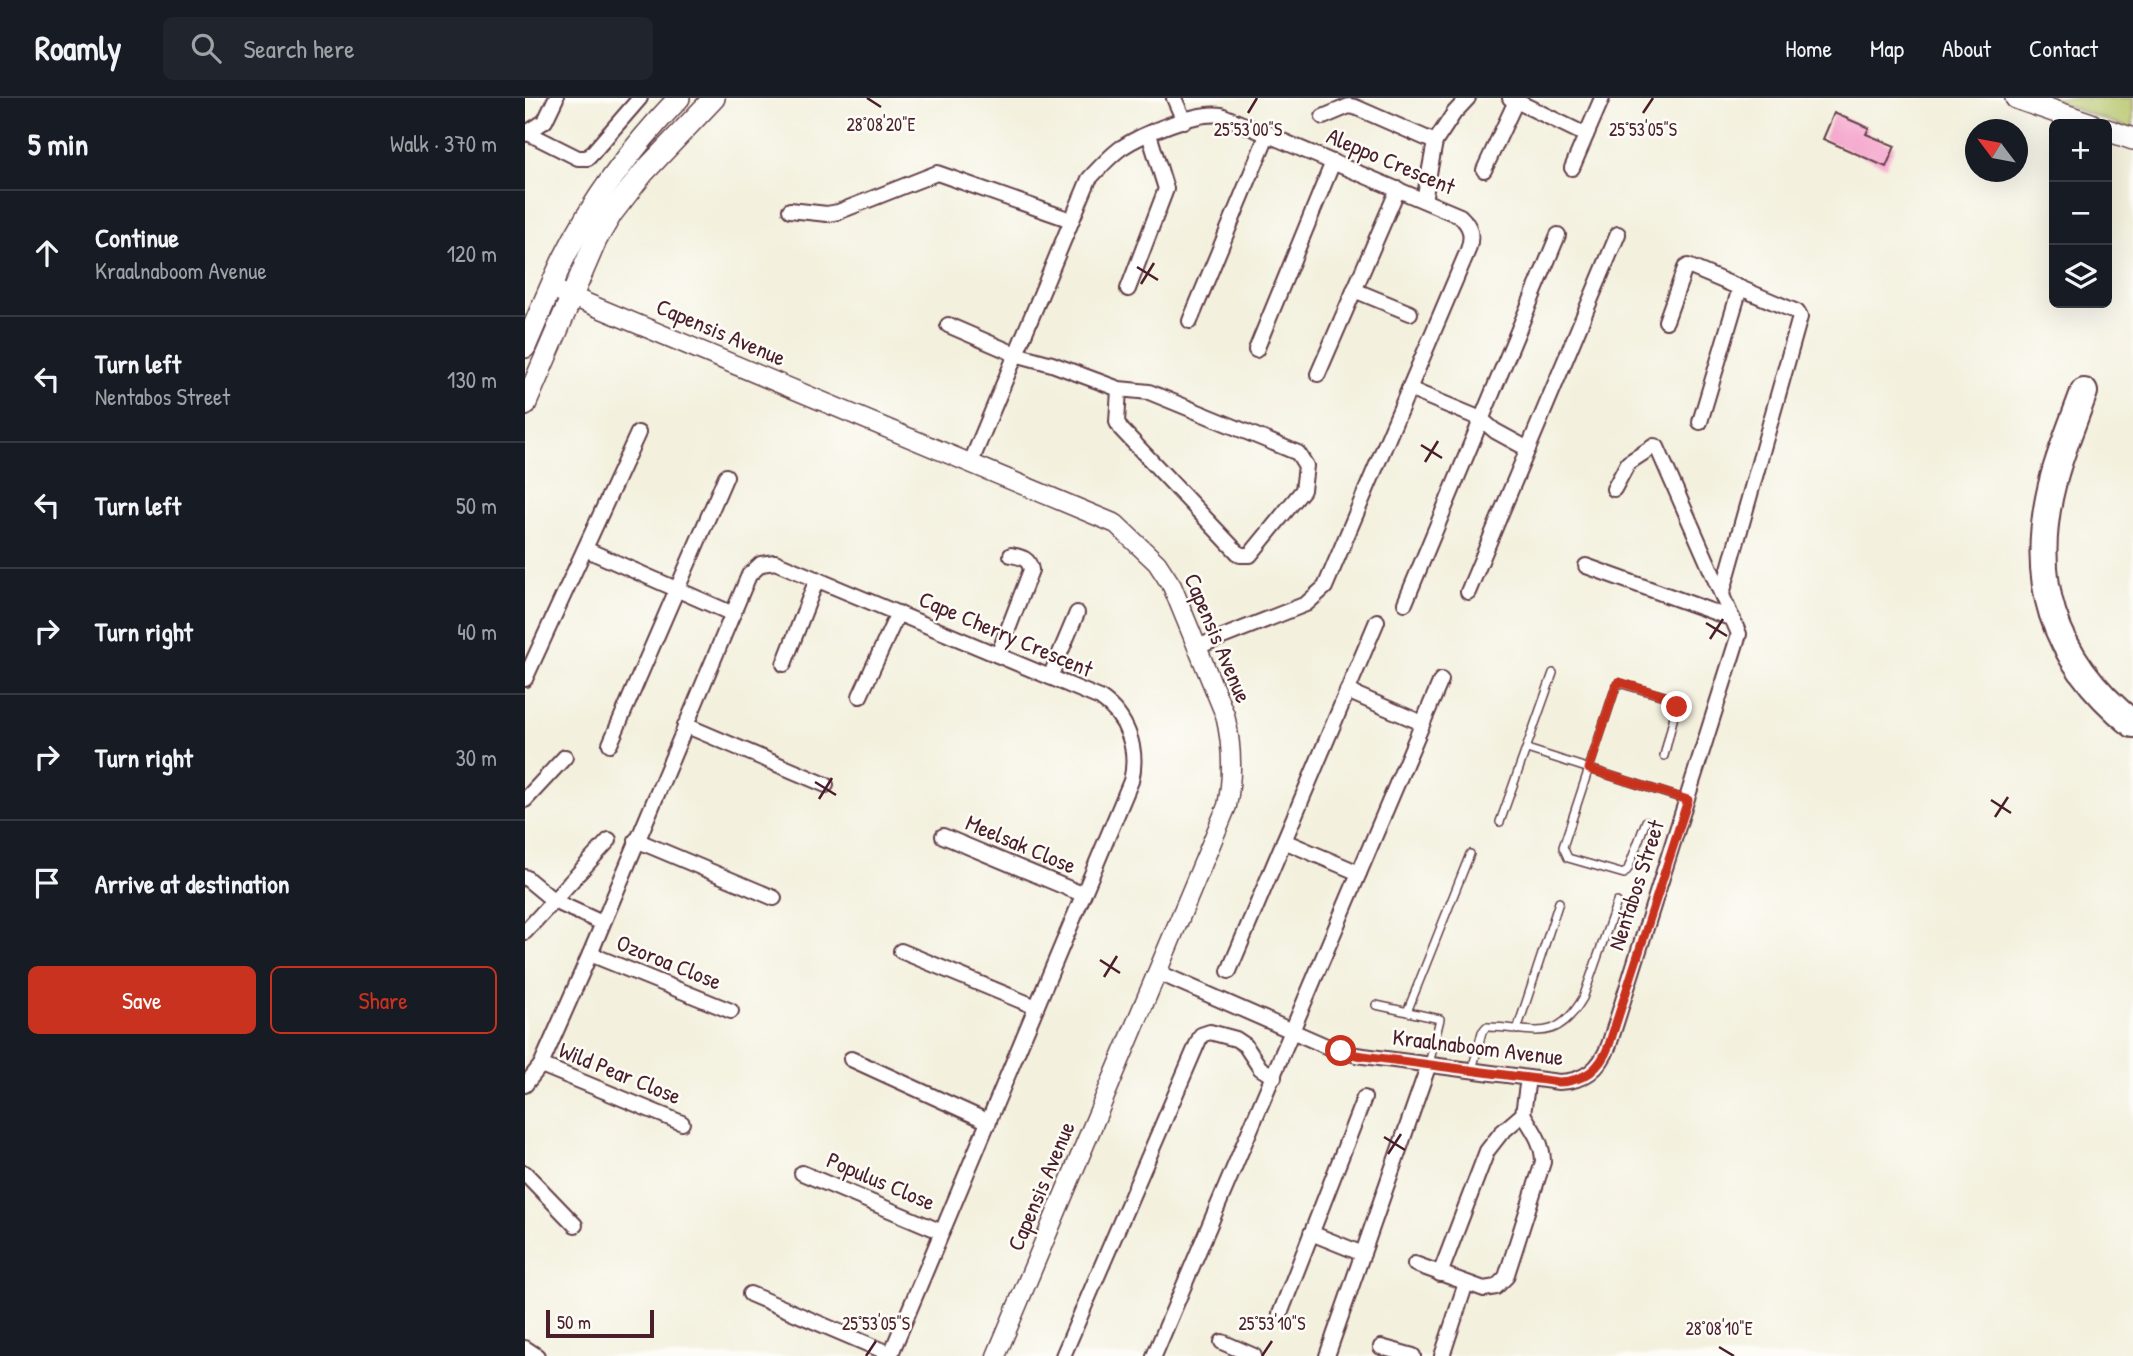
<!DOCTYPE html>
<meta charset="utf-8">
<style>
:root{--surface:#171b24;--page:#20242c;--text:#f1f3f6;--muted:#9ea1a6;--line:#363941;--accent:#c8321e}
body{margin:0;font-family:"Patrick Hand",sans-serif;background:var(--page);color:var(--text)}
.controls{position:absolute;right:21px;top:21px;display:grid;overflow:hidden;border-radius:10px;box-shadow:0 7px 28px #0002}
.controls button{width:63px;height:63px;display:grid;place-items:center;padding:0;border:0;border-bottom:2px solid var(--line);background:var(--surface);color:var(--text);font:35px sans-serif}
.compass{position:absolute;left:1440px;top:21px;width:63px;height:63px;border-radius:50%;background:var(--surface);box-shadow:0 7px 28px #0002;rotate:302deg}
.scale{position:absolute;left:21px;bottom:18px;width:108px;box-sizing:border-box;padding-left:7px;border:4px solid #4a1f2b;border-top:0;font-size:19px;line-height:24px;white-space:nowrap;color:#4a1f2b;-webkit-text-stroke:5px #fdfcf7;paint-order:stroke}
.stop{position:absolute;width:21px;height:21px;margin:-16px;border:5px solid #c8321e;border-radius:50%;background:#fff}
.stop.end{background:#c8321e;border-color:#fff;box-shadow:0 2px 7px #0008}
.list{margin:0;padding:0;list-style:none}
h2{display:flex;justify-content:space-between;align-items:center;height:91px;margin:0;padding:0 28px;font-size:30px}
h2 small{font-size:23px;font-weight:400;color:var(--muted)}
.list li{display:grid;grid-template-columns:46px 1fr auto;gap:21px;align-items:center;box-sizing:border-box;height:126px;padding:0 28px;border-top:2px solid var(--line)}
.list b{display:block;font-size:26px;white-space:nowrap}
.list p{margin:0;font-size:23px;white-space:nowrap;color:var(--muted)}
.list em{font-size:23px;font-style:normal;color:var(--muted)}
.actions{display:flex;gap:14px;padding:21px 28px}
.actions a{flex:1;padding:16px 0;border:2px solid var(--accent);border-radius:10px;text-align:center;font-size:24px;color:var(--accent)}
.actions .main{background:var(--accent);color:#fff}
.icon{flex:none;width:38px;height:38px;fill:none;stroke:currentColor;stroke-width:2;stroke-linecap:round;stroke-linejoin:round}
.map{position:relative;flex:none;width:1608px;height:1258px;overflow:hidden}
header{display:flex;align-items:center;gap:42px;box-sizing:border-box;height:98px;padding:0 35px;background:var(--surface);border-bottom:2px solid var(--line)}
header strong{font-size:33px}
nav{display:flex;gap:38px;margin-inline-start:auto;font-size:24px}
.search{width:490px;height:63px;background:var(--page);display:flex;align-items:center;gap:18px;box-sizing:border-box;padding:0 24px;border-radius:10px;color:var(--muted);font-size:26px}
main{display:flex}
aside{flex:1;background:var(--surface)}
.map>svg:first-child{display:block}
.green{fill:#b4c365;stroke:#7f7148;stroke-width:2}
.building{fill:#f5a9ce}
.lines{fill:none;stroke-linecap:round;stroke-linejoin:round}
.service-casing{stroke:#633e46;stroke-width:10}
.minor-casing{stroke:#633e46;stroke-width:18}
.tertiary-casing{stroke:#633e46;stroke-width:21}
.secondary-casing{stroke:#633e46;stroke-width:24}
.motorway-casing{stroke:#633e46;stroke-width:30}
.service{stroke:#fff;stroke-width:7}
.minor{stroke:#fff;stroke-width:14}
.tertiary{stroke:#fff;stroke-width:18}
.secondary{stroke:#fff;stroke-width:21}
.motorway{stroke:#fff;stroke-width:26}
.route{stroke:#c8321e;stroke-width:9}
.ticks{fill:none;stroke:#4a1f2b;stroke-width:2.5}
.labels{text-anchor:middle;stroke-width:5;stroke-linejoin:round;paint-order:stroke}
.street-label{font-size:23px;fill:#4a1f2b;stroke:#fdfcf7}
.ticks-label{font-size:18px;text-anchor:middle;fill:#4a1f2b;stroke:#fdfcf7;stroke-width:5;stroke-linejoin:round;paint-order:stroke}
</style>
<header>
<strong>Roamly</strong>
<div class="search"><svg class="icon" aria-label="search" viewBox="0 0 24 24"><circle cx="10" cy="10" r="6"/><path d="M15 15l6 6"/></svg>Search here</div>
<nav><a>Home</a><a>Map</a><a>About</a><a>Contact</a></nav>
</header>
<main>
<aside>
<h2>5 min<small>Walk · 370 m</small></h2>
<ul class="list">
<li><svg class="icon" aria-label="ahead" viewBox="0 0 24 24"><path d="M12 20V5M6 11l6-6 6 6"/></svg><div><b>Continue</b><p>Kraalnaboom Avenue</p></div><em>120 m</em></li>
<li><svg class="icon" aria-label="left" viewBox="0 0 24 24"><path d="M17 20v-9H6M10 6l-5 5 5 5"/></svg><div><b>Turn left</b><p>Nentabos Street</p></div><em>130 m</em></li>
<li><svg class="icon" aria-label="left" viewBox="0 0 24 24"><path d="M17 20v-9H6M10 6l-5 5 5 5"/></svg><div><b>Turn left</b></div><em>50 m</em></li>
<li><svg class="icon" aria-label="right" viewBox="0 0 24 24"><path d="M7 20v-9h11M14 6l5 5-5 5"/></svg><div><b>Turn right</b></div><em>40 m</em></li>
<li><svg class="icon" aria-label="right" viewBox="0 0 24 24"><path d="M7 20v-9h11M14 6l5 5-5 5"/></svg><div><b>Turn right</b></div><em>30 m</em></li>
<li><svg class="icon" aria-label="arrive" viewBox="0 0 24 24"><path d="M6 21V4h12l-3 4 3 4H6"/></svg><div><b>Arrive at destination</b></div></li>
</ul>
<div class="actions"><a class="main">Save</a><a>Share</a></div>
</aside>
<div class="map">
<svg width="1608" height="1258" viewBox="0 0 1608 1258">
<rect width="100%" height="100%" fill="#fdfcf7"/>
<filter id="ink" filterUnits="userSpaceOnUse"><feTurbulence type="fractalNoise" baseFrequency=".0143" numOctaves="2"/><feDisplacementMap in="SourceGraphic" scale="14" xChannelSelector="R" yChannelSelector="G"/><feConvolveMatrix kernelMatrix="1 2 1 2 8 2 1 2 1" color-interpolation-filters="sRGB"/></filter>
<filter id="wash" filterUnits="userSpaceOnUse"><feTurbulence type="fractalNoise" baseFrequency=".00686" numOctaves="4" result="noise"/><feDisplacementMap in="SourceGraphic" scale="28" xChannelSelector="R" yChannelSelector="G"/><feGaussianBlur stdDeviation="1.57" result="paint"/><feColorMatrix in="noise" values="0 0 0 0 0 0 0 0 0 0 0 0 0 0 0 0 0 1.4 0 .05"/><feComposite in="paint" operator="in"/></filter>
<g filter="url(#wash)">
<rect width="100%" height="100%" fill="#f3f0dd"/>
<path class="green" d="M1520,0H1608V32Z"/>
<g id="blocks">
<path class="building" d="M1309,15L1344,30L1341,36L1370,48L1361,69L1298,41Z"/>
</g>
</g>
<g filter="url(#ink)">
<use href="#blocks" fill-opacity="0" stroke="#633e46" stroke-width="2"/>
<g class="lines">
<g class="service-casing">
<g id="service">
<path d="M1002,651L1162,702"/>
<path d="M1121,723L1103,771L1099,776L1043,760L1038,749L1091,588L1094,585L1146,600L1152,606L1139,658"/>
<path d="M975,724L1028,575"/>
<path d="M851,907L915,921L904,966"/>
<path d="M882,914L945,756"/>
<path d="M992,932L1034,804"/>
<path d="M947,972L957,934L961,929C1005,928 1029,950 1058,900L1092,804"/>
</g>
</g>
<g class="minor-casing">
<g id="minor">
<path d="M649,0L659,23"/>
<path d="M985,0L1061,37"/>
<path d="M798,19L824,8L830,9L910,44"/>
<path d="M3,35L53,60H63L115,0"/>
<path d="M0,36L20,23L31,0"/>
<path d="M1047,70L1077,0"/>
<path d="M959,72L991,3"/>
<path d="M899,102L910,44L929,15L943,0"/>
<path d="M265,112L302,116L313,114L412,75L546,122"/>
<path d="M603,191L641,91L624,36"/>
<path d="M829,192L885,215"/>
<path d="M665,223L743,35"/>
<path d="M1141,223L1160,170L1163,168L1272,214L1275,219L1197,496"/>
<path d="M423,227L490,256L527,266L594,291L624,294L773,355L781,368L778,392L725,457H715L596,331L592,324L594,291"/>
<path d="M731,252L808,64"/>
<path d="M793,276L873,91"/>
<path d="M884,291L956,321L970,333L1003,351"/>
<path d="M1175,324L1215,190"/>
<path d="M446,364L564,81C574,70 585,58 596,50C617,36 671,13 696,17L935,118C946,128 948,138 943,152L800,489L781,506L672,549"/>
<path d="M60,451L208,516"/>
<path d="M1061,468L1208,521"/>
<path d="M943,494L1093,136"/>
<path d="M880,505L1033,137"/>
<path d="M473,557L506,472C504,460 496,459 486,457"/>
<path d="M259,566L292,481"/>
<path d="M525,579L552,515"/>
<path d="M0,581L113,335"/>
<path d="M822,593L897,625"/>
<path d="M335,598L373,515"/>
<path d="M160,627L301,687"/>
<path d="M85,646L201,378"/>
<path d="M0,702L40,659"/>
<path d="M418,738L557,796"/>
<path d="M111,742L249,800"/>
<path d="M759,743L834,775"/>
<path d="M0,779L29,803L77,825"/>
<path d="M0,834L84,742"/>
<path d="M376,853L511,909"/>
<path d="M65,856L206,913"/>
<path d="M704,873L852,523"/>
<path d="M632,874L801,948L831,957L1034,984C1060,983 1075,971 1084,947L1214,536L1132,349L1129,348L1103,365L1089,391"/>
<path d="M326,961L464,1024"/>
<path d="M16,967L157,1025"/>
<path d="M0,987L16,967L65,856L224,477L236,466L250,464L575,600C602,618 614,651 606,683L365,1258"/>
<path d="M0,1075L50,1127"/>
<path d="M277,1075L417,1134"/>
<path d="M786,1135L838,1156"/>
<path d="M890,1166L959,1191L971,1189L981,1179L1018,1064C1018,1045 1008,1032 998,1016"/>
<path d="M915,1176L962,1053L976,1035L998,1016L1003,980"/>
<path d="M225,1196L366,1256"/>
<path d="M755,1216L839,1000"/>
<path d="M697,1244L729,1258"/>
<path d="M856,1249L888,1258"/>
<path d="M0,1250L12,1258"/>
<path d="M538,1258L676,937L685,934L711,941L720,947L735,970L749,979"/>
<path d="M629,1258L916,582"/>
<path d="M802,1258L904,966"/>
<path d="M917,1258L941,1185"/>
</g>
</g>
<g class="tertiary-casing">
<path id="tertiary" d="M26,190L591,426L632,465L647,488L700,617C707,646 708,678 702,708L471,1258"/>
</g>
<g class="secondary-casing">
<g id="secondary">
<path d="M1491,0L1566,26"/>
<path d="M1582,32L1608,41"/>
<path d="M0,249C13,219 25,189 39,160C68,101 109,47 154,0"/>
<path d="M0,307L71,142L87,115L118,75L189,0"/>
</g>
</g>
<g class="motorway-casing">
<path id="motorway" d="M1559,294C1549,322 1537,350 1529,379C1502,480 1526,560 1608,626"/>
</g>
<use href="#service" class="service"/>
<use href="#minor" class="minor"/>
<use href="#tertiary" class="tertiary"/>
<use href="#secondary" class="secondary"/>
<use href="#motorway" class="motorway"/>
</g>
</g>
<g class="lines" filter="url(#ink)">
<path class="route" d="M816,953L831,957L1034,984C1060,983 1075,971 1084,947L1163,702L1064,671L1091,588L1094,584L1146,600L1152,609"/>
</g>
<path class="ticks" d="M342,0L356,9M723,15L732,0M1118,15L1128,0M612,169L633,182M616,186L629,165M896,347L917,360M900,364L913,343M1181,525L1202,538M1185,541L1198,521M290,684L311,697M294,701L307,680M1466,702L1486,715M1470,719L1483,699M575,862L595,875M579,879L592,858M859,1039L880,1052M863,1056L876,1036M1194,1249L1209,1258M341,1258L351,1243M737,1258L747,1243"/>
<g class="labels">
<g class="street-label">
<text transform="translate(866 63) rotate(23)" y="8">Aleppo Crescent</text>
<text transform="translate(196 234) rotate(23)" y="8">Capensis Avenue</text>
<text transform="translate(481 536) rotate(23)" y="8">Cape Cherry Crescent</text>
<text transform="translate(693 540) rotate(67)" y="8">Capensis Avenue</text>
<text transform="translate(496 746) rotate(23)" y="8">Meelsak Close</text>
<text transform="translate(1111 787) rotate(-72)" y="8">Nentabos Street</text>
<text transform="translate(144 864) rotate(22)" y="8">Ozoroa Close</text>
<text transform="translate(953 949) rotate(7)" y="8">Kraalnaboom Avenue</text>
<text transform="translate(95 975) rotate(22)" y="8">Wild Pear Close</text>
<text transform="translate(356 1083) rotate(23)" y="8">Populus Close</text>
<text transform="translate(516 1088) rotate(-67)" y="8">Capensis Avenue</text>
</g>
</g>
<g class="ticks-label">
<text x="356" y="33">28°08'20"E</text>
<text x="723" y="38">25°53'00"S</text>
<text x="1118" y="38">25°53'05"S</text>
<text x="351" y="1232">25°53'05"S</text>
<text x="747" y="1232">25°53'10"S</text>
<text x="1194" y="1237">28°08'10"E</text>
</g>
</svg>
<div class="controls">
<button>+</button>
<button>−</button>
<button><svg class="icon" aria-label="layers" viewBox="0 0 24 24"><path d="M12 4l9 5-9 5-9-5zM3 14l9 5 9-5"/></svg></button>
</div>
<svg class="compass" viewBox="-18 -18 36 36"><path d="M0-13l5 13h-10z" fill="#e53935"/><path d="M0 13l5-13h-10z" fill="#9ea1a6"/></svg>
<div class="scale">50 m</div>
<div class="stop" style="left:816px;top:953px"></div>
<div class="stop end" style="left:1152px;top:609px"></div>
</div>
</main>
